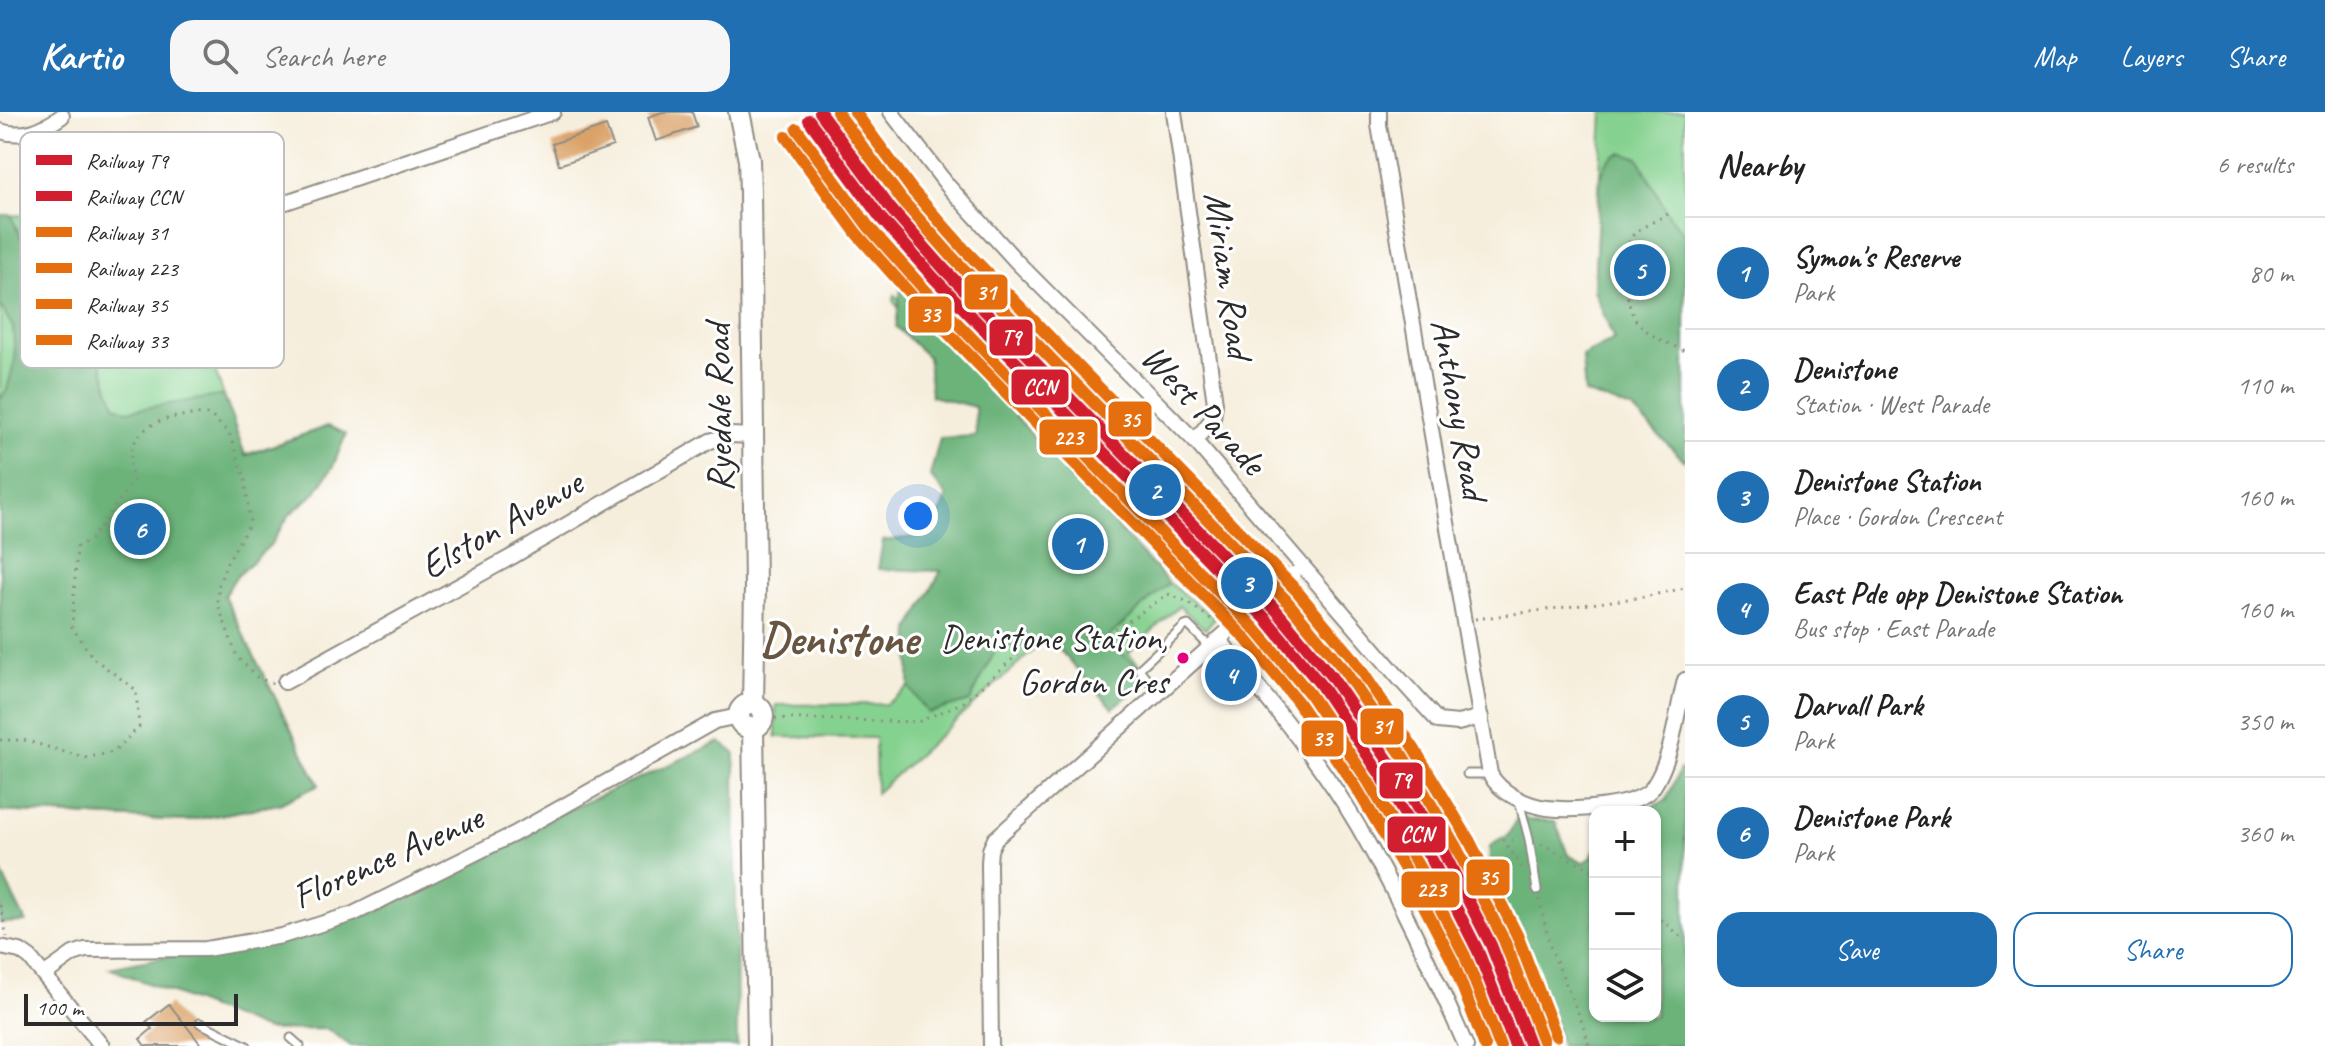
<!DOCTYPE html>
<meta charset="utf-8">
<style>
:root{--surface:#fff;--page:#f6f6f6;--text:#222;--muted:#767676;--line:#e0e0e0;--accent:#1f6fb2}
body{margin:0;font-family:Caveat,sans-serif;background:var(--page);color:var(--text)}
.controls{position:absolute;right:24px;bottom:24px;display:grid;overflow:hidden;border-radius:16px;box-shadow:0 2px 6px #0004}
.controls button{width:72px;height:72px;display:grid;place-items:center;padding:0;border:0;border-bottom:2px solid var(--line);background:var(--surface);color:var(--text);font:40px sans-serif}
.scale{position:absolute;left:24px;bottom:20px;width:214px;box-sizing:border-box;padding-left:8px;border:4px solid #2b2b2b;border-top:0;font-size:22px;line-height:28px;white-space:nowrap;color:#2b2b2b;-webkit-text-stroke:6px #fff;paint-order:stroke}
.you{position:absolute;left:918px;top:404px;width:28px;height:28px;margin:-20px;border:6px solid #fff;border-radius:50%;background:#1a73e8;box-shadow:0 0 0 12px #1a73e833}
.badge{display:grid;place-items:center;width:52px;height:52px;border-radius:50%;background:var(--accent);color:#fff;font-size:26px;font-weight:700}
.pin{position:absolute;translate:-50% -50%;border:4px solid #fff;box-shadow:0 2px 8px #0006}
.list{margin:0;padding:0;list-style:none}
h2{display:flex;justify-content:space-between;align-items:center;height:104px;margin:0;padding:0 32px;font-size:34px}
h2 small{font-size:26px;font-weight:400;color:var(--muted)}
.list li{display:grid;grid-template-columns:52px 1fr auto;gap:24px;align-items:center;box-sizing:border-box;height:112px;padding:0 32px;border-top:2px solid var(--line)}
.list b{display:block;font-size:30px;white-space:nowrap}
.list p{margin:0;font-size:26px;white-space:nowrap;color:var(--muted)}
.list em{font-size:26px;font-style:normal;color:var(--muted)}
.actions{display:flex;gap:16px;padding:24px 32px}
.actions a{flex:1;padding:18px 0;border:2px solid var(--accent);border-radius:24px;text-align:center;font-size:28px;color:var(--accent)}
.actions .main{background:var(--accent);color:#fff}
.icon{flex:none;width:44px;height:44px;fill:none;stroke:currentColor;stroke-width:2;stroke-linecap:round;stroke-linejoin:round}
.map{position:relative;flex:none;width:1685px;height:934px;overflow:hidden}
header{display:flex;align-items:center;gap:48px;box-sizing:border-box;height:112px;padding:0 40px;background:var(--accent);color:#fff}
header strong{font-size:38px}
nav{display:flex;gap:44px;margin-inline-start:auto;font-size:28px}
.search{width:560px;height:72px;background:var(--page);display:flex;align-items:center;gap:20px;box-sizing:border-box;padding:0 28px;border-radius:24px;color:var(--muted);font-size:30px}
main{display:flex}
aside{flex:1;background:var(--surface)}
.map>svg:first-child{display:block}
.green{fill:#85d18f;stroke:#587e5d;stroke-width:2}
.forest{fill:#6cb37a;stroke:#4c6f52;stroke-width:2}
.building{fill:#daa267}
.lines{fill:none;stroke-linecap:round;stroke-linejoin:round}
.lane-casing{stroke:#908c84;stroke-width:11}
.street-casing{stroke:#908c84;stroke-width:18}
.secondary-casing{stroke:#908c84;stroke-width:24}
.path{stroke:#908c84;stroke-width:3;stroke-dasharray:2 6;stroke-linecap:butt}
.lane{stroke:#fff;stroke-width:7}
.street{stroke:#fff;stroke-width:14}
.secondary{stroke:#fff;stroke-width:20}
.rail{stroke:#2b2b2b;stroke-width:4;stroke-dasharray:12 6;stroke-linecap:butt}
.street-bridge-casing{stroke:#908c84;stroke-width:18;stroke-linecap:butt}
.street-bridge{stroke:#fff;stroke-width:14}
.rail-1-casing{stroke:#fff;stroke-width:18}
.rail-2-casing{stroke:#fff;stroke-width:18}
.rail-3-casing{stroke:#fff;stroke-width:18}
.rail-4-casing{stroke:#fff;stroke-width:18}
.rail-5-casing{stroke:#fff;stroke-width:18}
.rail-6-casing{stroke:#fff;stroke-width:18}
.rail-1{stroke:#d11f2f;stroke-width:12}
.rail-2{stroke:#d11f2f;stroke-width:12}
.rail-3{stroke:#e56e0f;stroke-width:12}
.rail-4{stroke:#e56e0f;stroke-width:12}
.rail-5{stroke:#e56e0f;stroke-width:12}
.rail-6{stroke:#e56e0f;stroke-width:12}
.bus-dot{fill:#e5007d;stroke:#fff;stroke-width:3}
.labels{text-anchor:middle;stroke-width:6;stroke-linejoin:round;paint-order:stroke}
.bus-label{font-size:36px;fill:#2b2b2b;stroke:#fff;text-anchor:end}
.street-label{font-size:38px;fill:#2b2b2b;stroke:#fff}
.district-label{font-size:46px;font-weight:bold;fill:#685540;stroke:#fff}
.key{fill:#fff;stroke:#bfbfbf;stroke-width:2}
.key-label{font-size:22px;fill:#2b2b2b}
.line-badge{stroke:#fff;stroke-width:3}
.badge-label{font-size:22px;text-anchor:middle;font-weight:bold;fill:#fff}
</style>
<header>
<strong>Kartio</strong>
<div class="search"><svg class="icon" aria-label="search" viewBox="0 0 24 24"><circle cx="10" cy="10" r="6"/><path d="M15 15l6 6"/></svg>Search here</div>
<nav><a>Map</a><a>Layers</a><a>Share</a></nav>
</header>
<main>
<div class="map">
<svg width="1685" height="934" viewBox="0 0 1685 934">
<rect width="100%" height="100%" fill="#fff"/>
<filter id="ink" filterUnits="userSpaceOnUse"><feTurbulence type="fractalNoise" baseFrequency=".0125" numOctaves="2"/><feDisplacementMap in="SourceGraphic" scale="16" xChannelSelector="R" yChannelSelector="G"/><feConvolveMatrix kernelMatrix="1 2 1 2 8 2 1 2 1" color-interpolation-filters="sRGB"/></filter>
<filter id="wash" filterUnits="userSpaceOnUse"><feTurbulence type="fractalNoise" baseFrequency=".006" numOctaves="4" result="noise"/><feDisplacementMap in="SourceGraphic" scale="32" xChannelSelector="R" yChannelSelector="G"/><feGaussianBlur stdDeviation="1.8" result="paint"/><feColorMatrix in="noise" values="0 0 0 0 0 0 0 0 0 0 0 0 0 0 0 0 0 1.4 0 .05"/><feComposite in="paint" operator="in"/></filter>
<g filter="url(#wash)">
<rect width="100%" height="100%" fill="#f6eedc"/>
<g class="green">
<path d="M1603,0H1685V349L1632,297L1585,281L1582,244L1614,228L1594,178Z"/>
<path d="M0,103L161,107L245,343L328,314L346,322L333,354L315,381L290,402L270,433L235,466L224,484L319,673L279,692L186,709L0,699Z"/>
<path d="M895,183L1169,471L1215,506L1205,517L1179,494L1128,541L1151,565L1113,596L1048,525L876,681L875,626L776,625V593L886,592L909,575L916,561L985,299L893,189Z"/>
</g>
<g class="forest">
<path d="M1622,41L1638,45L1668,102L1685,123V349L1632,297L1585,281L1582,244L1614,228L1594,178L1600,66C1605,53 1607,44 1622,41Z"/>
<path d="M0,103H11C21,129 34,151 47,176C50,182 53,192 58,198C70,211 79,205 90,225C103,246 105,272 116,294L127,299L224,283L245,344L328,314L346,322L333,354L315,381L290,402L270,433L235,466L224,484L319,673L279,692L186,709L0,699V288L7,277L15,248L13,215L0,193Z"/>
<path d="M901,175L1051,344L1169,471L1105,528L1151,565L1113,596L1048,525L996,537L970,589L928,601L909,575L910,517L941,459L878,457L883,429L930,423L947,384L930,364L940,326L976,324L975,295L931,284L928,245L896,215Z"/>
<path d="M720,630L735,641L737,934H351L327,917L266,918L109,856L343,809L514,722Z"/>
<path d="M1680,657L1685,659V934H1561L1548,891L1489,759L1490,734L1508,723L1519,704L1528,708L1555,709L1568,743L1583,751L1591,746L1595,737V904H1655V700H1636L1666,689Z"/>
<path d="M0,758L26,810L0,811Z"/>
</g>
<g id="blocks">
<g class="building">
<path d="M662,0H692L697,15L656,29L648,5Z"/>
<path d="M606,14L613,34L559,53L552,32Z"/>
<path d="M1133,372L1153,393L1141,404L1121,384Z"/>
<path d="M1245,455L1263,474L1248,488L1230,468Z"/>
<path d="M169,892L181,907L202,934H145L140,927L152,917L146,910Z"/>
</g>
</g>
</g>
<g filter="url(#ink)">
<use href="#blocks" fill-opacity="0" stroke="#908c84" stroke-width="2"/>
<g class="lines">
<g class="lane-casing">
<g id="lane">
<path d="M1158,580L1139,557L1185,514L1188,513L1209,534"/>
<path d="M1467,662H1490"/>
<path d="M1519,689L1529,727L1537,778"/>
<path d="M200,911L247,934"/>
<path d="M291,926L300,934"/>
</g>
</g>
<g class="street-casing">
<g id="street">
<path d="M891,0L948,74L1017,150L1195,329L1399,566L1438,609L1458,611L1481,605"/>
<path d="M1174,0L1215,291L1213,306L1195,329"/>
<path d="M1379,0V13L1490,662C1500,681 1526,693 1547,696C1571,699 1639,696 1653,675C1673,645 1676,602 1685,568"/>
<path d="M0,19C23,26 43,18 62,4"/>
<path d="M191,122L553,0"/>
<path d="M1219,527C1267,587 1319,647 1358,714C1399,785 1433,859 1466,934"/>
<path d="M285,570L515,443L710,329L731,323L752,324"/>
<path d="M0,835L20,839L30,846L102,934"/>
<path d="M45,862L73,842L85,838L206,837L282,824L353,802L514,722L715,609L739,604"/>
<path d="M991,934L989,751L990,738L995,727L1227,520"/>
</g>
</g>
<g class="secondary-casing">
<g id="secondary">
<path d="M739,0L749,48L750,81L755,475L753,592"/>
<circle cx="751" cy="604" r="12"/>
<path d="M753,616L758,934"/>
</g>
</g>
<g class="path">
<path d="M1668,102C1658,108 1644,113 1635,121C1620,134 1624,195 1637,210C1649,224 1669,232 1685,239"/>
<path d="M1229,433L1250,456"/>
<path d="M1224,438L1239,423"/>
<path d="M1199,460L1222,482"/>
<path d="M1255,463L1265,453"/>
<path d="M1194,465L1212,447"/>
<path d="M1251,467L1255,463L1259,466"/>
<path d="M1222,492L1228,487"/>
<path d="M1232,493L1228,487L1239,477"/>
<path d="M1475,507L1643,485L1685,476"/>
<path d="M767,606L918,610L964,590L1033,529L1105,521L1127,510L1168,482L1186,489L1215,510"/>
<path d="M0,628H24L85,646L114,640L139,615L136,578L93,546L72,515L77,435L91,427L133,369C119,313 166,301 210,303L229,321L245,366L250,411L226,452L218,475V492L237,545L257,565L273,572"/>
<path d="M1503,727L1522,756"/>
<path d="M1503,728H1519"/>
<path d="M1541,732L1595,759"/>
<path d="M1539,787L1550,834L1584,915L1589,934"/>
<path d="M0,793L7,825"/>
<path d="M1655,802L1685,828"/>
</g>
<use href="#lane" class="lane"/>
<use href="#street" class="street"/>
<use href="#secondary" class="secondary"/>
<g class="rail">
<path d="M809,0C834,34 858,69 885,102C960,194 1047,276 1130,361C1196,428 1264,494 1323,569C1404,672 1478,809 1520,934"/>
<path d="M837,0C874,51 912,100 955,145C1027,219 1107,283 1180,356C1343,518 1474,713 1542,934"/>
</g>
<g class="street-bridge-casing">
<path id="street-bridge" d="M1227,520L1293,462"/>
</g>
<use href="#street-bridge" class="street-bridge"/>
<g class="rail-1-casing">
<path id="rail-1" d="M820,0L891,97L944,157L1276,498L1331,564L1392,654L1444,741L1491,833L1530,934"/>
</g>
<g class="rail-2-casing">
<path id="rail-2" d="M809,8L880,105L934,166L1266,507L1320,572L1380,662L1432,748L1478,839L1515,934"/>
</g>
<g class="rail-3-casing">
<path id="rail-3" d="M837,0L902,88L954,147L1286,488L1342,555L1404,646L1456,735L1504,828L1543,929"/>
</g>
<g class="rail-4-casing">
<path id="rail-4" d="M797,17L868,114L923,176L1255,517L1309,581L1368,669L1419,755L1465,844L1500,934"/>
</g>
<g class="rail-5-casing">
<path id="rail-5" d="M855,0L913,79L965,138L1296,478L1353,546L1415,638L1469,728L1517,823L1556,924"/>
</g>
<g class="rail-6-casing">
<path id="rail-6" d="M786,25L857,122L913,185L1245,526L1297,589L1357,677L1407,761L1453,850L1485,934"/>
</g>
<use href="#rail-1" class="rail-1"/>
<use href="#rail-2" class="rail-2"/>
<use href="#rail-3" class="rail-3"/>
<use href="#rail-4" class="rail-4"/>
<use href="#rail-5" class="rail-5"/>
<use href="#rail-6" class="rail-6"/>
</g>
</g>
<circle class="bus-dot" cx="1183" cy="546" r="7"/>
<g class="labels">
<g class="bus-label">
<text x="1168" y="538">Denistone Station,<tspan x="1168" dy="44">Gordon Cres</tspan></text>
</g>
<g class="street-label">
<text transform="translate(1229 163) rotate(82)" y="13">Miriam Road</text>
<text transform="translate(718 296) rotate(-91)" y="13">Ryedale Road</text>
<text transform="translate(1204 297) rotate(47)" y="13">West Parade</text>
<text transform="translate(1460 297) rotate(80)" y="13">Anthony Road</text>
<text transform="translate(501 412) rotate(-30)" y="13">Elston Avenue</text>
<text transform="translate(387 744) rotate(-24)" y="13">Florence Avenue</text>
</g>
<g class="district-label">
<text x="839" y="542">Denistone</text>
</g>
</g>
<rect x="20" y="20" width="264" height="236" rx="12" class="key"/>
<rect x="36" y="43" width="36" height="10" fill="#d11f2f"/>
<rect x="36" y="79" width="36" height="10" fill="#d11f2f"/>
<rect x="36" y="115" width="36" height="10" fill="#e56e0f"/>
<rect x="36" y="151" width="36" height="10" fill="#e56e0f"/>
<rect x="36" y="187" width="36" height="10" fill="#e56e0f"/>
<rect x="36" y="223" width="36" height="10" fill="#e56e0f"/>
<g class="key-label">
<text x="86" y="56">Railway T9</text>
<text x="86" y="92">Railway CCN</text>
<text x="86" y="128">Railway 31</text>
<text x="86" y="164">Railway 223</text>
<text x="86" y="200">Railway 35</text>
<text x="86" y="236">Railway 33</text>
</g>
<g class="line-badge">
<rect x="963" y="161" width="46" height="38" rx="8" fill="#e56e0f"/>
<rect x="907" y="183" width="46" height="39" rx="8" fill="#e56e0f"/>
<rect x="988" y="206" width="46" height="39" rx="8" fill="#d11f2f"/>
<rect x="1010" y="256" width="60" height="38" rx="8" fill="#d11f2f"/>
<rect x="1107" y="288" width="46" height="38" rx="8" fill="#e56e0f"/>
<rect x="1038" y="306" width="61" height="38" rx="8" fill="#e56e0f"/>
<rect x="1359" y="595" width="46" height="39" rx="8" fill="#e56e0f"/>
<rect x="1300" y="607" width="45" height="39" rx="8" fill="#e56e0f"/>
<rect x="1378" y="649" width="46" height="39" rx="8" fill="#d11f2f"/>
<rect x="1386" y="703" width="61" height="39" rx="8" fill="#d11f2f"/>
<rect x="1465" y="746" width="46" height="39" rx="8" fill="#e56e0f"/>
<rect x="1400" y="758" width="61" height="39" rx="8" fill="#e56e0f"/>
</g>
<g class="badge-label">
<text x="986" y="188">31</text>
<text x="930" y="210">33</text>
<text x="1011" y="233">T9</text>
<text x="1040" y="283">CCN</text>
<text x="1130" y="315">35</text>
<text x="1068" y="333">223</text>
<text x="1382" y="622">31</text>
<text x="1322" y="634">33</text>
<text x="1401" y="676">T9</text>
<text x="1417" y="730">CCN</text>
<text x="1488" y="773">35</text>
<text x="1431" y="785">223</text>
</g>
</svg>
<div class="controls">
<button>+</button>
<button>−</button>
<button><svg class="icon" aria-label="layers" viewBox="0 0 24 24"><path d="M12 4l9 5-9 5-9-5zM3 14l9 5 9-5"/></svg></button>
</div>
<div class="scale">100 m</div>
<div class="you"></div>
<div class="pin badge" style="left:1078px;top:432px">1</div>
<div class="pin badge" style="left:1155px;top:378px">2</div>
<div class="pin badge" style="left:1247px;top:471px">3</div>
<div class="pin badge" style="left:1231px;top:563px">4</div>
<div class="pin badge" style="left:1640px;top:158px">5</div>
<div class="pin badge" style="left:140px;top:417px">6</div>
</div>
<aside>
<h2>Nearby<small>6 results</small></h2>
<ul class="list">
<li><span class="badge">1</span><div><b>Symon's Reserve</b><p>Park</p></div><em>80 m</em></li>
<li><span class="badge">2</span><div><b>Denistone</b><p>Station · West Parade</p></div><em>110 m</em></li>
<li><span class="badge">3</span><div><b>Denistone Station</b><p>Place · Gordon Crescent</p></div><em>160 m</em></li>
<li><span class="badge">4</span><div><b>East Pde opp Denistone Station</b><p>Bus stop · East Parade</p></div><em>160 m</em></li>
<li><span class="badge">5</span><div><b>Darvall Park</b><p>Park</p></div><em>350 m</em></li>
<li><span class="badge">6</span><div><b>Denistone Park</b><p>Park</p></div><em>360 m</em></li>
</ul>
<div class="actions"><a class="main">Save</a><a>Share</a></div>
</aside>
</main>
